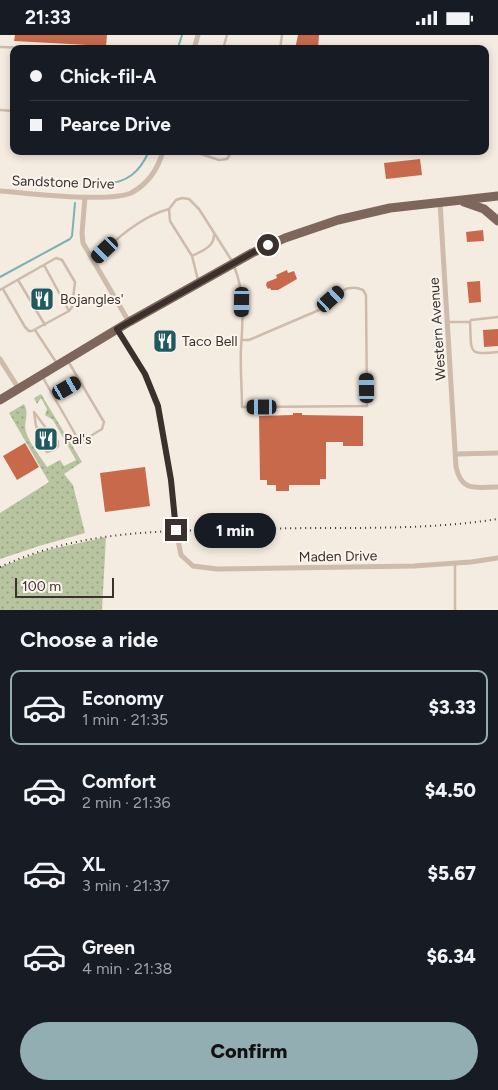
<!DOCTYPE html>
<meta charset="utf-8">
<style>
:root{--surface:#171b24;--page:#20242c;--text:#f1f3f6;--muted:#9ea1a6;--line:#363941;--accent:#92aeb2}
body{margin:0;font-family:Figtree,sans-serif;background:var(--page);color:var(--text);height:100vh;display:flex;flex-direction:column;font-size:19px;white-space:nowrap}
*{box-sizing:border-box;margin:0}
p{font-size:16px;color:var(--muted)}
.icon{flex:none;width:28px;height:28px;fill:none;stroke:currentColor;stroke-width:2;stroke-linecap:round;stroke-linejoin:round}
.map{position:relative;height:575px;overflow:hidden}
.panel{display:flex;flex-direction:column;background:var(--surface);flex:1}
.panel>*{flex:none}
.hud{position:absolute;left:10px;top:10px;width:479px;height:110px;border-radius:10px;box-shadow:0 2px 8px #0003;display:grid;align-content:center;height:110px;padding:0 20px;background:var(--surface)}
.scale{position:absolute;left:15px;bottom:12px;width:99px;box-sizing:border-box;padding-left:5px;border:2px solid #3b302b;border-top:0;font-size:14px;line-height:18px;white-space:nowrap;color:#3b302b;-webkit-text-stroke:4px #fbf5ee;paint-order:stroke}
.end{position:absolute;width:22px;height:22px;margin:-11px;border:6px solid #3b302b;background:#fff;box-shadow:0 0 0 2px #fff}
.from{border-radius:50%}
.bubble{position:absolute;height:35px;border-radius:18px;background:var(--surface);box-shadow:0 2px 8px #0003;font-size:16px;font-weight:800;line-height:35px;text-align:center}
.car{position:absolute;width:15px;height:30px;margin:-15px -8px;border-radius:6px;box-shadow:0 0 4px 1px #0007;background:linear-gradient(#222 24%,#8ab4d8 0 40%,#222 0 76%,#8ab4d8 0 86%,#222 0)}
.hud b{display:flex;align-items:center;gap:18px;height:48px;font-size:19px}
.hud b+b{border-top:1px solid var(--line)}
.hud i{width:12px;height:12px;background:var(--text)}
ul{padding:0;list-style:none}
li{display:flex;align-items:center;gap:15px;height:75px;margin:0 10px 8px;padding:0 10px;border:2px solid transparent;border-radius:10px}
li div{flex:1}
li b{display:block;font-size:19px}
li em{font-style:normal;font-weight:800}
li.on{border-color:var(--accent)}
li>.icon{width:45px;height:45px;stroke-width:1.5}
h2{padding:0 20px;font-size:22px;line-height:60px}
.primary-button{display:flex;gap:10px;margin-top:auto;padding:10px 20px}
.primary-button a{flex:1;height:58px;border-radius:30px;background:var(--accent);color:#111;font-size:20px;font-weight:800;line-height:58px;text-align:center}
.status{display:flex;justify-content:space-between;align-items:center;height:35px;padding:0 25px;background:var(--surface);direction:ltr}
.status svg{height:14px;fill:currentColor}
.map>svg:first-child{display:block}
</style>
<div class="status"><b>21:33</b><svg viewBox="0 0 49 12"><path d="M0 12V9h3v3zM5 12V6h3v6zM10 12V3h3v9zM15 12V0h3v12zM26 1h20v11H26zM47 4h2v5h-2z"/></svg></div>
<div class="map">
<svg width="498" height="575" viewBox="0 0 498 575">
<defs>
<pattern id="grass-dots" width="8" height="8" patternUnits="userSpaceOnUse" patternTransform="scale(1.25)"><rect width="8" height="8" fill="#b8c4a0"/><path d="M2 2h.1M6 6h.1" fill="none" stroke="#97a083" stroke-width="1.8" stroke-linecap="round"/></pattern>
</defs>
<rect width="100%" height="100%" fill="#f4ebe1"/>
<path fill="url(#grass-dots)" d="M41,359L82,427L64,439L73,450L85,498L39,511L0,524V478L49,447L9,378L24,369C30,379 23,387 26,397C30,409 40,421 47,432L60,425L64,431L76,425L53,385L45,380L47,374L41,363L37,369L34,363Z
M106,502L102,575H0V532L43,516Z"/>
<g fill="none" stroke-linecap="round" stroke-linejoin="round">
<path stroke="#7fb0b2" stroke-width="2" d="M178,13L182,0
M84,152C91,148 97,149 104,149C127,148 140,137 149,116
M0,242L70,204L72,201L75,168"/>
</g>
<path fill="#c8694b" d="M15,0H107L106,11L14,6Z
M298,0H319L318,14H295Z
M420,124L422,140L386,144L384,128Z
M483,195L484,206L467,207L466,197Z
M287,235L288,238L294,236L297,244L278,255H271L270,253L268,254L266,250L267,247L277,243L276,240Z
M480,246L481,267L469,268L467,247Z
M498,294V311L484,312L483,295Z
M293,378H302V380L363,381V411H343V407H326V444H320V450H289V456H276V450H267V445H260L259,381L293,380Z
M42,393L52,407L47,410L41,397L40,394Z
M25,408L39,432L17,445L3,421Z
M145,432L150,471L105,477L100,438Z"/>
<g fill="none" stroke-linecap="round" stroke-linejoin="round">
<path stroke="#cdbbac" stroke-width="2.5" d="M0,12L58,14
M223,14L227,0
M280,14L282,0
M0,75L14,76
M192,116L219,125L227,124L232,116
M192,221C202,216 214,212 214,200
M94,225C114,206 141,181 169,174
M44,230L69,276
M234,231C245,258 243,284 241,313C240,332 242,353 242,372L367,371L366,260L363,255C347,248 334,259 326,272L249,305H242
M18,245L45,290
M198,245L192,221L170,186L169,174L176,165L182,163L189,164L199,174L232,226
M0,255L56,223L62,225L75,247L72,272L69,276L32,296H29L25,292L3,254
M498,282L471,285L470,287C472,316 466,321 498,317
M448,287H470
M35,295L56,327
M42,341L78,404L84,405L102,394L104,387L68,326
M54,360L80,345
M34,377C42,387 48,398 58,406V411L55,414L47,417C39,410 35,387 34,377Z
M455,575V528"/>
<path stroke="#cdbbac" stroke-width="5" d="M194,14L198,0
M0,156C28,158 108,168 131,158C148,149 158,134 163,116
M85,162L82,198L83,208L129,287
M440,167L456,432C462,458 476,452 498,452
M117,294L145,339L157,371L171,445L175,490L181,520L193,531L217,534L414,531L471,527L498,523
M0,324L19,354
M456,419L498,418"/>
<path stroke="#7d675c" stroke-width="9" d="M464,167L484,174L498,186
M0,365L129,287L252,218L285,203L338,185L390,173L498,161"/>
<path stroke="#3b302b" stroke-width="2" stroke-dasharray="1 4" stroke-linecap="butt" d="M0,532C69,500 140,496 215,495C251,494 288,493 324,493C382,493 441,493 498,484"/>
</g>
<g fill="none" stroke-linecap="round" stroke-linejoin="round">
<path stroke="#3b302b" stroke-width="6" d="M176,495L171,445L158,371L145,339L117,294L252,218L268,210"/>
</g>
<defs>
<g id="restaurant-square" transform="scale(1.25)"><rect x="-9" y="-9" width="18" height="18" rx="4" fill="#1f5a5e" stroke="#fbf5ee"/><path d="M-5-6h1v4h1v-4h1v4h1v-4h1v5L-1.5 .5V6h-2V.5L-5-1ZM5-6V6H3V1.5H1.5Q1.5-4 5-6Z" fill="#fff"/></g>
</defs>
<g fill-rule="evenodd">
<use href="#restaurant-square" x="42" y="264"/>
<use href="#restaurant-square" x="165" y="306"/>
<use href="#restaurant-square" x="46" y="404"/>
</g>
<g text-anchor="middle" stroke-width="4" stroke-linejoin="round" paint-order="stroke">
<g font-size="14" fill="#3b302b" stroke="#fbf5ee">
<text transform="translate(63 147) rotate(2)" y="5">Sandstone Drive</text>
<text transform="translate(437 294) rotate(-94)" y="5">Western Avenue</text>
<text transform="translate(338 521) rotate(-1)" y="5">Maden Drive</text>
</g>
<g font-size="14" fill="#3b302b" stroke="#fbf5ee" text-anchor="start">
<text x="60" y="269">Bojangles'</text>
<text x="182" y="311">Taco Bell</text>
<text x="64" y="409">Pal's</text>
</g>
</g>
</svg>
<div class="scale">100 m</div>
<i class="end from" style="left:268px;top:210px"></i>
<i class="end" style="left:176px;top:495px"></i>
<div class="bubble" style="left:194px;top:478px;width:82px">1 min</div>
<i class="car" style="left:105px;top:215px;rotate:226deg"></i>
<i class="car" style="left:331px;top:264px;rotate:48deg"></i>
<i class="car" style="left:242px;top:267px;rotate:181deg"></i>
<i class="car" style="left:67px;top:353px;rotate:60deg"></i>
<i class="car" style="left:367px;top:353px;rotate:359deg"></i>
<i class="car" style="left:262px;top:372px;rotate:270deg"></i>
<div class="hud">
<b><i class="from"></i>Chick-fil-A</b>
<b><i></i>Pearce Drive</b>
</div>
</div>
<section class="panel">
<h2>Choose a ride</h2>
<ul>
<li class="on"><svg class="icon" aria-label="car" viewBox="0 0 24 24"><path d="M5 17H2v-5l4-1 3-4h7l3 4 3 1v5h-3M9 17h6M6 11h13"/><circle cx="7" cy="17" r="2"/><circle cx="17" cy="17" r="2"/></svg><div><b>Economy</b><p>1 min · 21:35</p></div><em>$3.33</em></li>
<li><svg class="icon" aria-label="car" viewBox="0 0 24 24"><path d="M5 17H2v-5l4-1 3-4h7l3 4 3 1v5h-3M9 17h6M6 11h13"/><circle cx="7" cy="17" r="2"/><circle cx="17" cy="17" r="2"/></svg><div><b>Comfort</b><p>2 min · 21:36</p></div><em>$4.50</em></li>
<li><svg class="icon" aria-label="car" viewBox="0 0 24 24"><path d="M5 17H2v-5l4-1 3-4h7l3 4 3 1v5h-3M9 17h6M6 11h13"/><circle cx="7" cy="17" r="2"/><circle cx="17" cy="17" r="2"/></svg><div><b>XL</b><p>3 min · 21:37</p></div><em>$5.67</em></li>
<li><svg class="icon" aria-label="car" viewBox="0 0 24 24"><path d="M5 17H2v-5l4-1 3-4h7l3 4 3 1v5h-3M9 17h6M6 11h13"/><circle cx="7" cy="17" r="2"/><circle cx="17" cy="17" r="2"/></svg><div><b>Green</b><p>4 min · 21:38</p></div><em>$6.34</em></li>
</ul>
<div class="primary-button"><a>Confirm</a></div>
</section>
